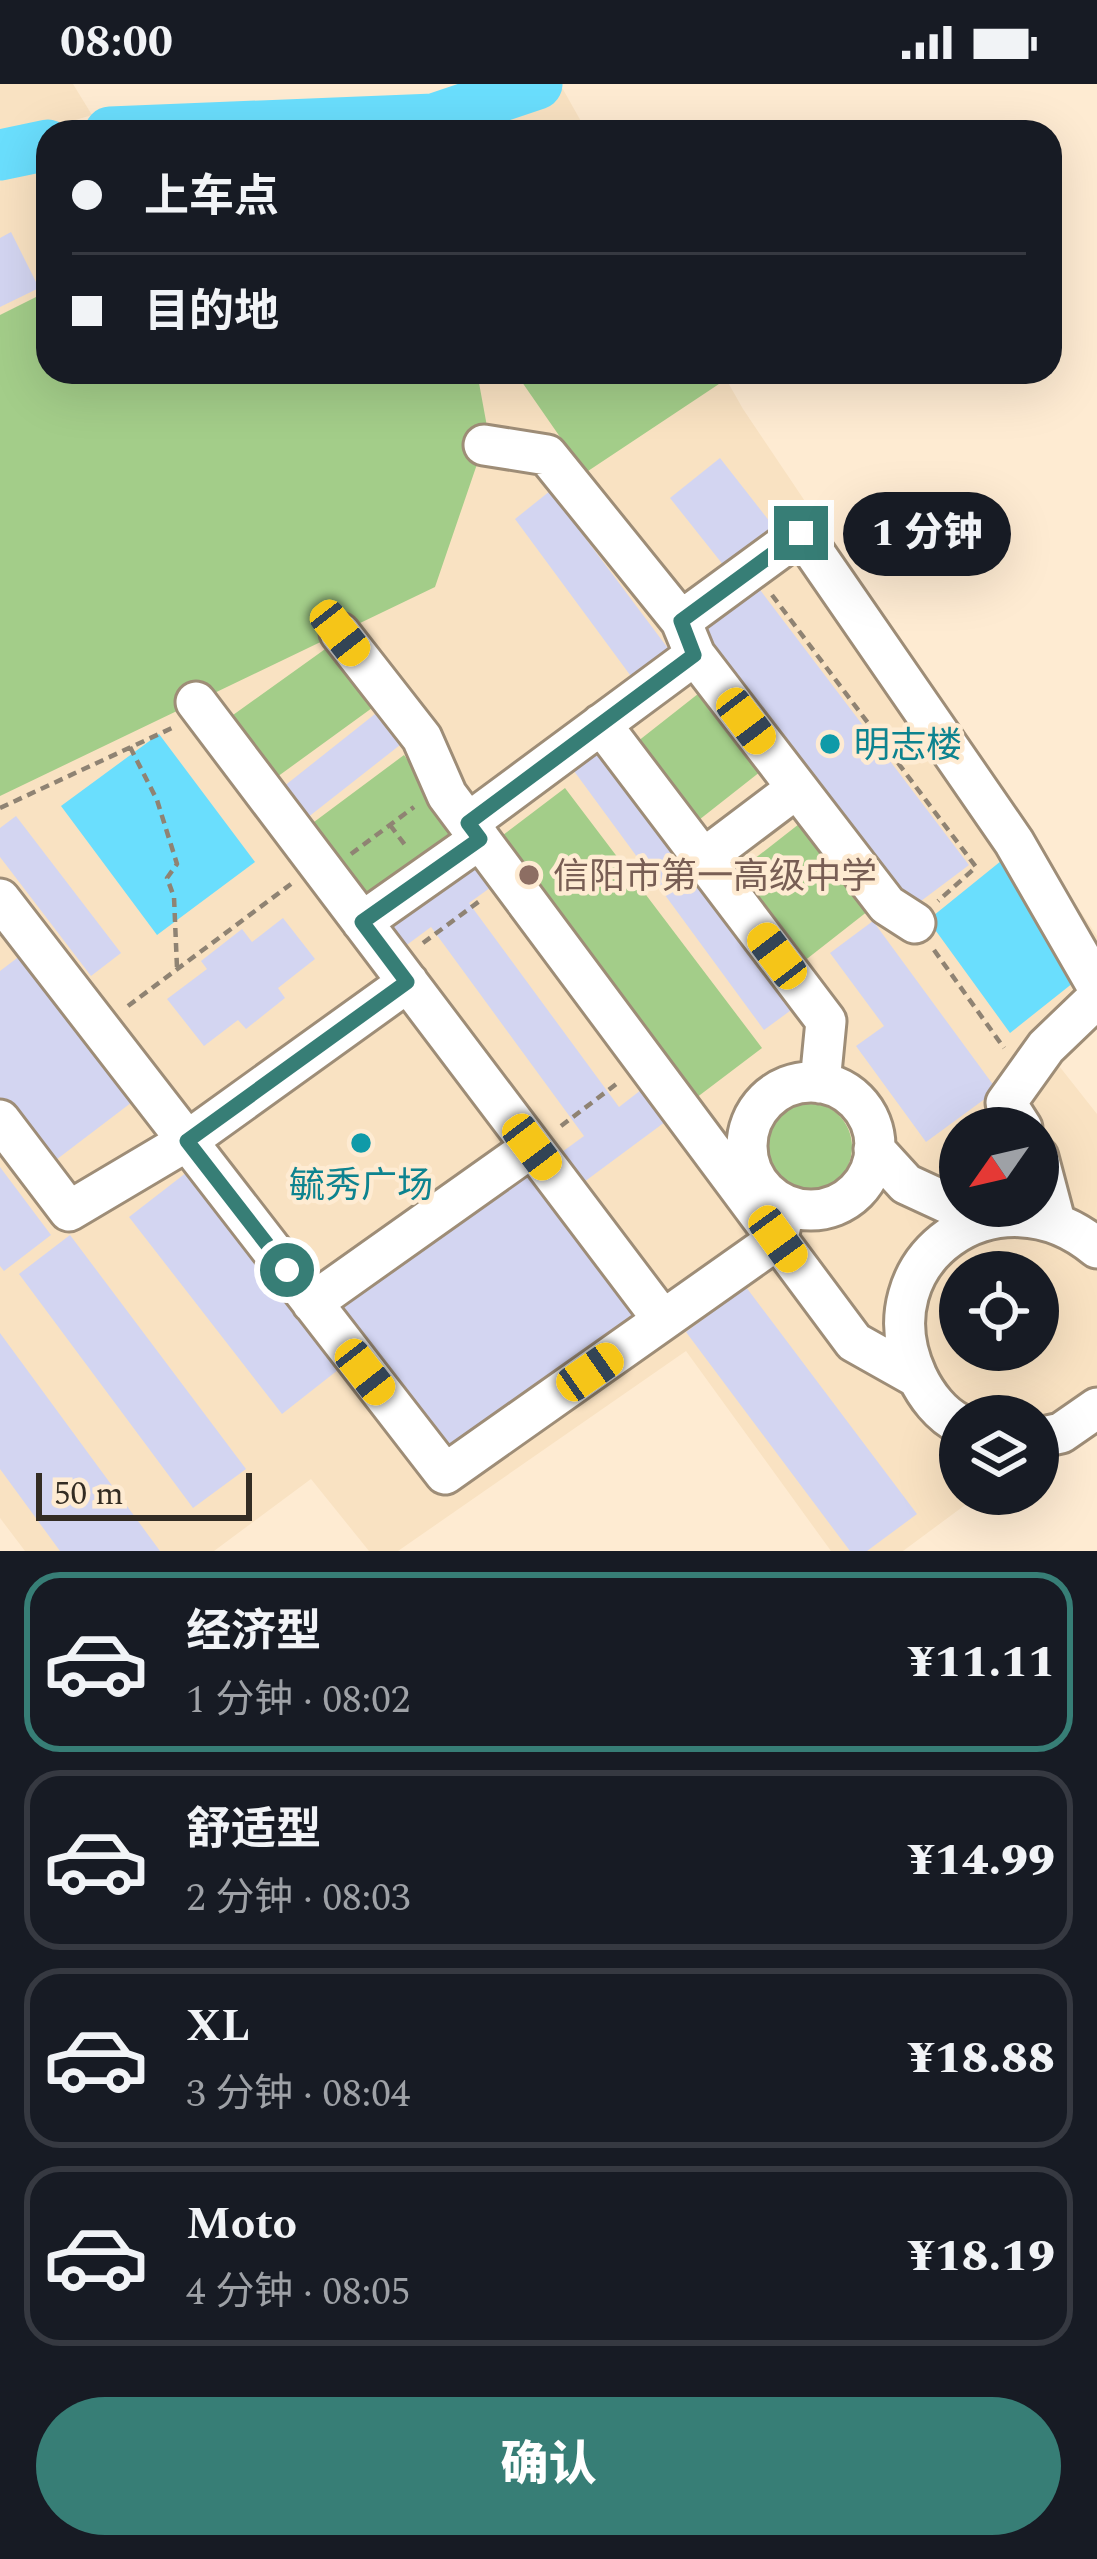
<!DOCTYPE html>
<html lang="zh">
<meta charset="utf-8">
<style>
:root{--surface:#171b24;--page:#242831;--text:#f1f3f6;--muted:#9ea1a6;--line:#363941;--accent:#377e76}
body{margin:0;font-family:Spectral,"Noto Sans SC",serif;background:var(--page);color:var(--text);height:100vh;display:flex;flex-direction:column;font-size:45px;white-space:nowrap}
*{box-sizing:border-box;margin:0}
p{font-size:39px;color:var(--muted)}
.icon{flex:none;width:66px;height:66px;fill:none;stroke:currentColor;stroke-width:2;stroke-linecap:round;stroke-linejoin:round}
.map{position:relative;height:1467px;overflow:hidden}
.drawer{display:flex;flex-direction:column;background:var(--surface);flex:1}
.drawer>*{flex:none}
.banner{position:absolute;left:36px;top:36px;width:1026px;height:264px;border-radius:36px;box-shadow:0 12px 48px #0002;display:grid;align-content:center;height:264px;padding:0 36px;background:var(--surface)}
.needle{width:78px;rotate:236deg}
.fabs{position:absolute;left:939px;top:1023px;display:grid;gap:24px}
.fabs a{display:grid;place-items:center;width:120px;height:120px;border-radius:50%;background:var(--surface);box-shadow:0 12px 48px #0002;font-size:60px}
.scale{position:absolute;left:36px;bottom:30px;width:216px;box-sizing:border-box;padding-left:12px;border:6px solid #332c23;border-top:0;font-size:33px;line-height:42px;white-space:nowrap;color:#332c23;-webkit-text-stroke:9px #feebd2;paint-order:stroke}
.end{position:absolute;width:54px;height:54px;margin:-27px;border:15px solid #377e76;background:#fff;box-shadow:0 0 0 6px #fff}
.from{border-radius:50%}
.bubble{position:absolute;height:84px;border-radius:42px;background:var(--surface);box-shadow:0 12px 48px #0002;font-size:39px;font-weight:800;line-height:84px;text-align:center}
.car{position:absolute;width:36px;height:72px;margin:-36px -18px;border-radius:15px;box-shadow:0 0 9px 3px #0007;background:linear-gradient(#f5c518 24%,#345 0 40%,#f5c518 0 76%,#345 0 86%,#f5c518 0)}
.banner b{display:flex;align-items:center;gap:42px;height:114px;font-size:45px}
.banner b+b{border-top:3px solid var(--line)}
.banner i{width:30px;height:30px;background:var(--text)}
ul{padding:21px 0 0;list-style:none}
li{display:flex;align-items:center;gap:36px;height:180px;margin:0 24px 18px;padding:0 12px;border:6px solid var(--line);border-radius:36px}
li div{flex:1}
li b{display:block;font-size:45px}
li em{font-style:normal;font-weight:800}
li.current{border-color:var(--accent)}
li>.icon{width:108px;height:108px;stroke-width:1.5}
.cta{display:flex;gap:24px;margin-top:auto;padding:24px 36px}
.cta a{flex:1;height:138px;border-radius:72px;background:var(--accent);color:#fff;font-size:48px;font-weight:800;line-height:138px;text-align:center}
.status{display:flex;justify-content:space-between;align-items:center;height:84px;padding:0 60px;background:var(--surface);direction:ltr}
.status svg{height:33px;fill:currentColor}
.map>svg:first-child{display:block}
</style>
<div class="status"><b>08:00</b><svg viewBox="0 0 49 12"><path d="M0 12V9h3v3zM5 12V6h3v6zM10 12V3h3v9zM15 12V0h3v12zM26 1h20v11H26zM47 4h2v5h-2z"/></svg></div>
<div class="map">
<svg width="1097" height="1467" viewBox="0 0 1097 1467">
<rect width="100%" height="100%" fill="#feebd2"/>
<path fill="#f9e2c2" fill-rule="evenodd" d="M0,0H73L92,31L0,59Z
M537,0H560L587,48H110L434,35Z
M48,61V288H722L743,325L1097,852V937L1052,973L1097,1030V1326L1038,1369V1332H960V1410H980L903,1467H831L686,1267L398,1467H369L311,1395L214,1467H25L0,1434V71ZM960,1044H1038V1122H960ZM960,1188H1038V1266H960Z"/>
<path fill="#a3cd89" d="M48,207V288H477L488,348L435,503L0,712V231Z
M515,288H715L722,298L585,389Z
M328,563L372,624L277,693L233,631Z
M703,606L765,684L690,743L628,665Z
M404,671L466,755L373,825L310,741Z
M565,704L762,964L696,1014L499,754Z
M799,740L868,827L794,885L726,797Z
M762 1063a45 45 0 1 1 90 0a45 45 0 1 1-90 0Z"/>
<path fill="#6adefd" d="M159,650L255,778L157,851L61,722Z
M1001,777L1078,895L1010,949L928,836Z"/>
<g fill="none" stroke-linecap="round" stroke-linejoin="round">
<path stroke="#6adefd" stroke-width="51" d="M110,48L434,35L537,0
M0,71L48,61"/>
</g>
<path fill="#d3d5f1" d="M11,148L39,204L0,223V154Z
M720,374L774,443L724,482L670,414Z
M550,407L670,567L633,595L515,435Z
M751,494L969,781L909,826L692,539Z
M375,630L400,661L307,734L283,703Z
M608,662L798,921L764,946L574,687Z
M16,732L121,869L91,892L0,773V744Z
M470,769L494,801L469,819L619,1023L641,1006L665,1038L584,1098L562,1068L584,1052L431,843L404,863L382,833Z
M283,834L315,875L278,904L285,914L246,945L238,936L204,962L167,915L207,885L201,877L242,845L252,858Z
M873,837L997,1006L926,1058L856,962L884,942L830,869Z
M29,865L140,1012L48,1082L0,1018V887Z
M530,1080L642,1232L448,1375L337,1223Z
M0,1083L51,1151L4,1187L0,1182Z
M191,1085L343,1282L282,1330L129,1133Z
M70,1151L246,1385L193,1424L19,1190Z
M746,1203L917,1430L867,1467H850L686,1248Z
M0,1249L160,1467H60L0,1385Z"/>
<g fill="none" stroke-linecap="round" stroke-linejoin="round">
<g stroke="#9e8d77" stroke-width="45">
<path id="minor" d="M484,361L547,371L681,537
M340,549L422,654L447,711L854,1258L918,1294
M196,618L663,1236
M601,640L826,937L820,999
M468,739L695,571
M703,775L797,704
M0,815L445,1390L778,1155L785,1121
M362,838L480,755
M915,839L887,821L695,571L681,537L801,449L1014,758L1097,902
M747 1062a64 64 0 1 1 128 0a64 64 0 1 1-128 0Z
M0,1036L69,1127L187,1057L408,898
M1022,1044L1006,1019L1046,963L1097,914
M874,1065L906,1100L984,1136
M1038,1073L1055,1137
M312,1219L532,1063
M960,1340C941,1331 926,1311 917,1292C863,1176 998,1081 1097,1164
M1038,1354L1061,1349L1097,1324"/>
</g>
<path stroke="#8f8373" stroke-width="4.5" stroke-dasharray="9 6" stroke-linecap="butt" d="M772,511L976,783L938,817
M130,663L157,716L177,780L167,794L174,813L177,884
M0,724L172,644
M390,741L408,765
M351,770L414,723
M423,859L481,816
M934,866L1004,964
M128,922L291,800
M561,1042L619,998"/>
<use href="#minor" stroke="#fff" stroke-width="39"/>
</g>
<g fill="none" stroke-linecap="round" stroke-linejoin="round">
<path stroke="#377e76" stroke-width="15" d="M287,1186L187,1057L407,898L362,838L480,755L468,739L694,571L681,537L801,449"/>
</g>
<g fill="#0f9aa8" stroke="#feebd2" stroke-width="4.5">
<circle cx="830" cy="660" r="12"/>
<circle cx="361" cy="1059" r="12"/>
</g>
<circle fill="#8d6e63" stroke="#feebd2" stroke-width="4.5" cx="529" cy="791" r="12"/>
<g text-anchor="middle" stroke-width="9" stroke-linejoin="round" paint-order="stroke">
<g font-size="36" fill="#0d838f" stroke="#feebd2" text-anchor="start">
<text x="854" y="673">明志楼</text>
<text x="361" y="1113" text-anchor="middle">毓秀广场</text>
</g>
<g font-size="36" fill="#785e54" stroke="#feebd2" text-anchor="start">
<text x="553" y="804">信阳市第一高级中学</text>
</g>
</g>
</svg>
<div class="fabs">
<a><svg class="needle" viewBox="-14 -14 28 28"><path d="M0-13l5 13h-10z" fill="#e53935"/><path d="M0 13l5-13h-10z" fill="#9ea1a6"/></svg></a>
<a><svg class="icon" aria-label="locate" viewBox="0 0 24 24"><circle cx="12" cy="12" r="6"/><path d="M12 2v4M12 18v4M2 12h4M18 12h4"/></svg></a>
<a><svg class="icon" aria-label="layers" viewBox="0 0 24 24"><path d="M12 4l9 5-9 5-9-5zM3 14l9 5 9-5"/></svg></a>
</div>
<div class="scale">50 m</div>
<i class="end from" style="left:287px;top:1186px"></i>
<i class="end" style="left:801px;top:449px"></i>
<div class="bubble" style="left:843px;top:408px;width:168px">1 分钟</div>
<i class="car" style="left:340px;top:549px;rotate:142deg"></i>
<i class="car" style="left:746px;top:637px;rotate:143deg"></i>
<i class="car" style="left:777px;top:872px;rotate:323deg"></i>
<i class="car" style="left:532px;top:1063px;rotate:143deg"></i>
<i class="car" style="left:778px;top:1155px;rotate:144deg"></i>
<i class="car" style="left:365px;top:1288px;rotate:142deg"></i>
<i class="car" style="left:590px;top:1288px;rotate:55deg"></i>
<div class="banner">
<b><i class="from"></i>上车点</b>
<b><i></i>目的地</b>
</div>
</div>
<section class="drawer">
<ul>
<li class="current"><svg class="icon" aria-label="car" viewBox="0 0 24 24"><path d="M5 17H2v-5l4-1 3-4h7l3 4 3 1v5h-3M9 17h6M6 11h13"/><circle cx="7" cy="17" r="2"/><circle cx="17" cy="17" r="2"/></svg><div><b>经济型</b><p>1 分钟 · 08:02</p></div><em>¥11.11</em></li>
<li><svg class="icon" aria-label="car" viewBox="0 0 24 24"><path d="M5 17H2v-5l4-1 3-4h7l3 4 3 1v5h-3M9 17h6M6 11h13"/><circle cx="7" cy="17" r="2"/><circle cx="17" cy="17" r="2"/></svg><div><b>舒适型</b><p>2 分钟 · 08:03</p></div><em>¥14.99</em></li>
<li><svg class="icon" aria-label="car" viewBox="0 0 24 24"><path d="M5 17H2v-5l4-1 3-4h7l3 4 3 1v5h-3M9 17h6M6 11h13"/><circle cx="7" cy="17" r="2"/><circle cx="17" cy="17" r="2"/></svg><div><b>XL</b><p>3 分钟 · 08:04</p></div><em>¥18.88</em></li>
<li><svg class="icon" aria-label="car" viewBox="0 0 24 24"><path d="M5 17H2v-5l4-1 3-4h7l3 4 3 1v5h-3M9 17h6M6 11h13"/><circle cx="7" cy="17" r="2"/><circle cx="17" cy="17" r="2"/></svg><div><b>Moto</b><p>4 分钟 · 08:05</p></div><em>¥18.19</em></li>
</ul>
<div class="cta"><a>确认</a></div>
</section>
